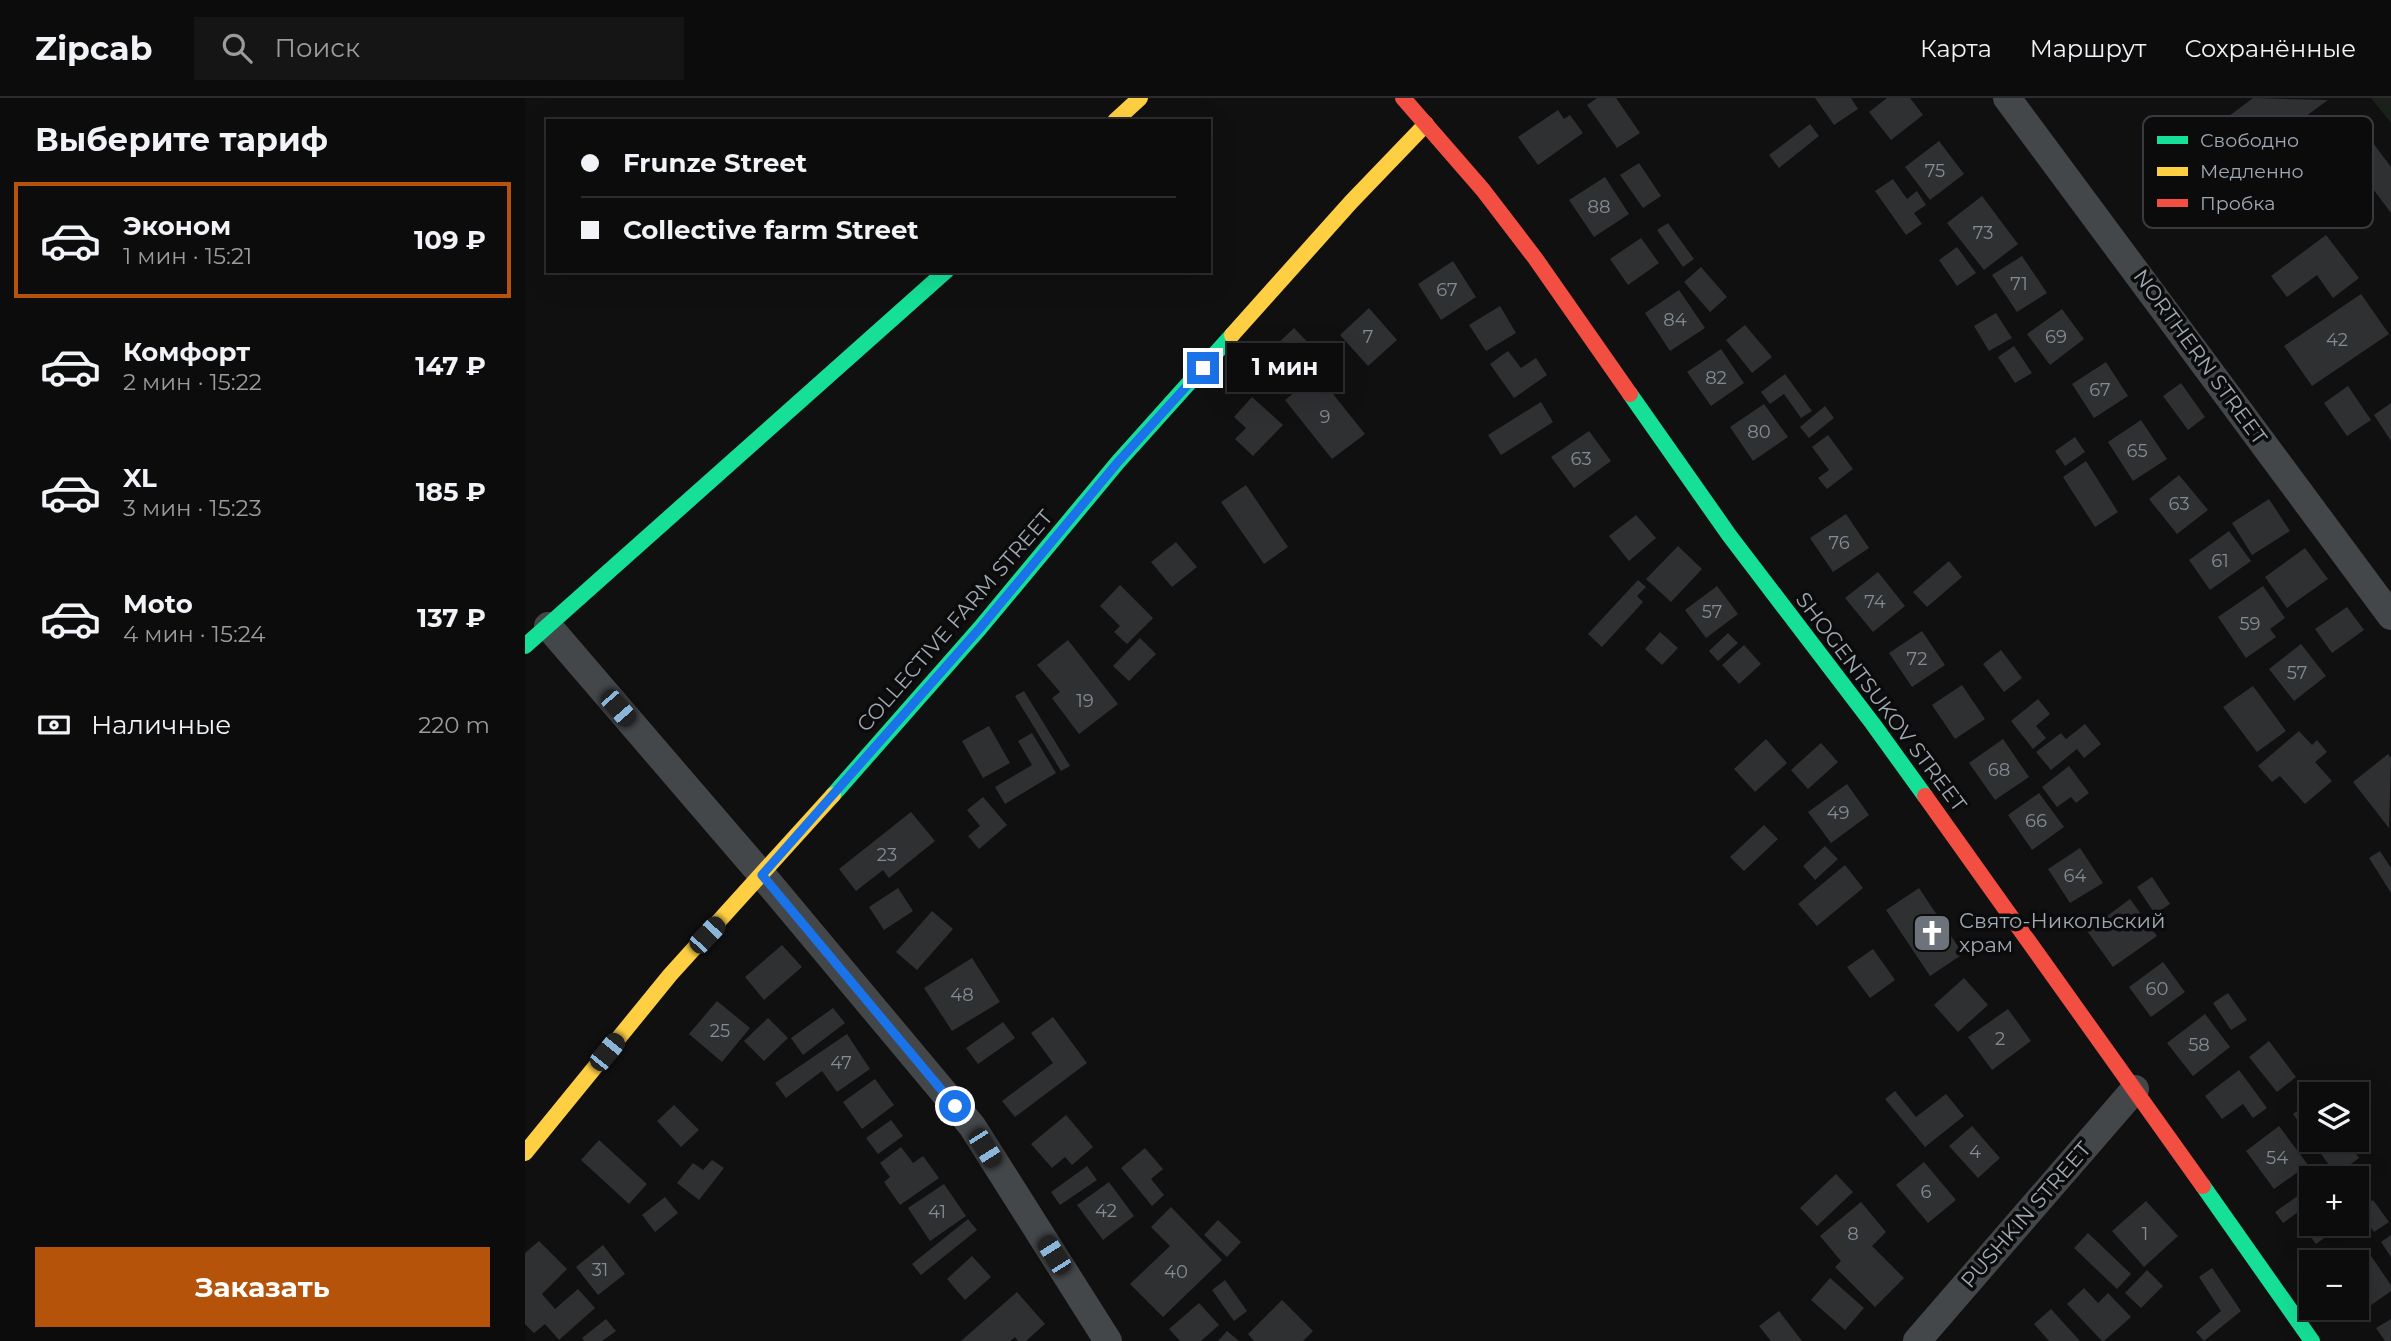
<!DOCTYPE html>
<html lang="ru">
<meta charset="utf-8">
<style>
:root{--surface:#0c0c0d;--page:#151516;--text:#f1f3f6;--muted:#9a9b9d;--line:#2c2c2e;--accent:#b45309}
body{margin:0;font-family:Montserrat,sans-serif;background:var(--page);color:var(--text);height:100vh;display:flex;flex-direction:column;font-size:26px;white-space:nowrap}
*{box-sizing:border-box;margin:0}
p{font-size:23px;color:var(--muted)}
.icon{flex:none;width:38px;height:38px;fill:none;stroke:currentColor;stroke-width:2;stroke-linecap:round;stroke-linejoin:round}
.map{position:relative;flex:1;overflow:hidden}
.details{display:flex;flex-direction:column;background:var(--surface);width:525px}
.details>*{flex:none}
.top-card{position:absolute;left:21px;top:21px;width:665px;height:154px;border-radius:0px;box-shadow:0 7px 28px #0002,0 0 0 2px var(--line);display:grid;align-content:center;height:154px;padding:0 35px;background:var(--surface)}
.controls{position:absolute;left:1774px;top:984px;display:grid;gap:14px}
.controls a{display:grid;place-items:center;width:70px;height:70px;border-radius:0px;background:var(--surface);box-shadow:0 7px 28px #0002,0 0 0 2px var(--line);font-size:35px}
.end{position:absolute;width:32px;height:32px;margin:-16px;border:9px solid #1a73e8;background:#fff;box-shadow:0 0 0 4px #fff}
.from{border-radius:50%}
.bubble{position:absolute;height:49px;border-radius:0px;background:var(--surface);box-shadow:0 7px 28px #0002,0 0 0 2px var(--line);font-size:23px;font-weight:700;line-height:49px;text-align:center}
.car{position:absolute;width:21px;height:42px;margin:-21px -10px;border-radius:9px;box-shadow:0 0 5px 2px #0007;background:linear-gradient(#222 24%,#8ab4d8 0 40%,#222 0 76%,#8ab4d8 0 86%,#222 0)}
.top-card b{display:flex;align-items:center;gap:24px;height:66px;font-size:26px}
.top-card b+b{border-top:2px solid var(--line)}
.top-card i{width:18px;height:18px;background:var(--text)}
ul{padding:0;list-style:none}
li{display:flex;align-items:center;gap:21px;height:116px;margin:0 14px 10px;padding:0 21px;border:4px solid transparent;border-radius:0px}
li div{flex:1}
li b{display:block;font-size:26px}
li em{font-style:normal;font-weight:700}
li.selected{border-color:var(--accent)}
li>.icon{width:63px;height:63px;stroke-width:1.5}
h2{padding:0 35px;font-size:32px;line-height:84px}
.pay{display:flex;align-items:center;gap:18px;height:77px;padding:0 35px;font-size:26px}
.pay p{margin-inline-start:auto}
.button{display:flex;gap:14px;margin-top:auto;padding:14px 35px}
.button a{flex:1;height:80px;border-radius:0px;background:var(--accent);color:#fff;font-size:28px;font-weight:700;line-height:80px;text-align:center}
header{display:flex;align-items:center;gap:42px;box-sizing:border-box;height:98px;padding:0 35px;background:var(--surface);border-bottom:2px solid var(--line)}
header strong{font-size:33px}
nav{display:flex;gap:38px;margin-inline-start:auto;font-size:24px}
.search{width:490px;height:63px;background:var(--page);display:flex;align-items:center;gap:18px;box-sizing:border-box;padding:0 24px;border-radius:0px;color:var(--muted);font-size:26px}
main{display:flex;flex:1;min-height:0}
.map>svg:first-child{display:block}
</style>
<header>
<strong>Zipcab</strong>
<div class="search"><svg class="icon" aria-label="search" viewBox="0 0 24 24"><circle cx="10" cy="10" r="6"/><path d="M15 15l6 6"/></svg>Поиск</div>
<nav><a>Карта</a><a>Маршрут</a><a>Сохранённые</a></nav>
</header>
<main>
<section class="details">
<h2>Выберите тариф</h2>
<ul>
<li class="selected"><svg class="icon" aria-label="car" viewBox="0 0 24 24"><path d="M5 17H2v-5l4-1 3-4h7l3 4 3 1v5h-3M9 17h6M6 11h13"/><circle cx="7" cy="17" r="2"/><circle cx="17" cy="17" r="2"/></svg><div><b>Эконом</b><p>1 мин · 15:21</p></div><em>109 ₽</em></li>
<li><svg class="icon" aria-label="car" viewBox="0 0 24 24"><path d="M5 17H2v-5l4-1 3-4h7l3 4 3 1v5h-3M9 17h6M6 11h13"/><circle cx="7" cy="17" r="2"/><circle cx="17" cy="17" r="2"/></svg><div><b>Комфорт</b><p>2 мин · 15:22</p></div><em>147 ₽</em></li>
<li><svg class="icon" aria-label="car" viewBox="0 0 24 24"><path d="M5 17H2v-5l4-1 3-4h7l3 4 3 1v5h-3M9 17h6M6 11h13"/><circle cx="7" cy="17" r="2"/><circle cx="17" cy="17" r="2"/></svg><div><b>XL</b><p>3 мин · 15:23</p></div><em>185 ₽</em></li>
<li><svg class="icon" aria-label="car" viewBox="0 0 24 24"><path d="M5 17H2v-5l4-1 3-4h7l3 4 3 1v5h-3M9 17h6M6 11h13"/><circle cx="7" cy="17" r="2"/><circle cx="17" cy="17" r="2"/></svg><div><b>Moto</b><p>4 мин · 15:24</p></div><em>137 ₽</em></li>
</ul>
<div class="pay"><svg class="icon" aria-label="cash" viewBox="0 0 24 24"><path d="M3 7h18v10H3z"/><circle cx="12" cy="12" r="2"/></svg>Наличные<p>220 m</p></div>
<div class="button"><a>Заказать</a></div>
</section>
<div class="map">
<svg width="1866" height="1243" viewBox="0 0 1866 1243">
<rect width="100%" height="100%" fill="#101011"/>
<path fill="#1a211b" d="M1846,0H1866V25Z"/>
<path fill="#2f3032" d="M1072,0H1091L1115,35L1092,50L1062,7Z
M1290,0H1326L1333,11L1309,27Z
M1362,0H1385L1398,17L1366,42L1344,14Z
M1728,0L1803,2L1683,90L1656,54Z
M1033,12L1039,21L1045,17L1058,35L1013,67L993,39Z
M1285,26L1294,38L1254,70L1244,57Z
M1414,43L1439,76L1405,102L1380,69Z
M1848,45L1866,69V115L1825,60Z
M1114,65L1136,98L1118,110L1095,77Z
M1080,79L1104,116L1069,139L1044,102Z
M1368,81L1382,101L1392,93L1401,107L1389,115L1397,126L1381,137L1350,93Z
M1457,98L1493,146L1459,172L1422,125Z
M1143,125L1169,161L1158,169L1132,132Z
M1801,137L1834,180L1808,200L1792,177L1762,199L1746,178Z
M1116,140L1134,165L1103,187L1085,161Z
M1432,149L1451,175L1432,188L1414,162Z
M1497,158L1522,195L1492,214L1467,177Z
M928,163L951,199L916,222L893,186Z
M1176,169L1202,199L1185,214L1159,184Z
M1154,192L1180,230L1145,253L1120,215Z
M1836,196L1864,236L1787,288L1759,248Z
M975,208L991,235L961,253L944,227Z
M844,210L872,242L843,268L815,237Z
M1537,211L1559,241L1525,267L1502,236Z
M1471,215L1487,240L1464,253L1449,228Z
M1220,227L1247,259L1227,275L1201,242Z
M769,230L796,258L773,279L747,251Z
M1489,248L1507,275L1490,285L1473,259Z
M1196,251L1219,285L1186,308L1162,274Z
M983,253L996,270L1011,260L1022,277L989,300L965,266Z
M1581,264L1603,298L1569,320L1547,286Z
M792,276L840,336L807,361L760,302Z
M1260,276L1287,313L1276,320L1259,296L1245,306L1236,294Z
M1656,285L1680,319L1663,332L1638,298Z
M1823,288L1846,322L1822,338L1799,305Z
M727,299L758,327L728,358L710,341L721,330L709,319Z
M1016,304L1028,324L976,357L963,337Z
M1866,305V343L1849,317Z
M1239,306L1263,339L1228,363L1205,329Z
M1300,308L1309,320L1284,340L1275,329Z
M1616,322L1642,361L1608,383L1583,344Z
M1064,333L1086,363L1049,390L1026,359Z
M1303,337L1328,371L1302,391L1293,380L1304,372L1287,349Z
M1550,339L1560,354L1540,368L1530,353Z
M1561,363L1593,414L1570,429L1538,379Z
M1654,377L1683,412L1652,436L1624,401Z
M721,387L763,449L739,466L696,404Z
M1744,401L1765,433L1727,457L1707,425Z
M1321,416L1344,450L1308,474L1285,440Z
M1111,417L1131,440L1104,463L1084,438Z
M1704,433L1726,463L1685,492L1664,462Z
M651,444L672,469L647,489L626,464Z
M1153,448L1177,471L1146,504L1121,481Z
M1780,450L1803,481L1762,510L1740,479Z
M1424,463L1437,479L1402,509L1388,494Z
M1353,474L1380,508L1348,534L1320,500Z
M1113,482L1121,489L1112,498L1118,504L1077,549L1063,536Z
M595,487L628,520L602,546L589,534L595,528L575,508Z
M1192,488L1213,516L1181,540L1160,512Z
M1738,488L1760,520L1745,531L1751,539L1721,560L1693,519Z
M1822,509L1839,532L1807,555L1790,531Z
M1397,533L1420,567L1387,589L1364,555Z
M1135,534L1153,550L1137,567L1120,551Z
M1203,535L1213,545L1193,563L1184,553Z
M615,540L631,556L604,583L588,568Z
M543,542L593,606L554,636L527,600L535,594L512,567Z
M1776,546L1801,578L1769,603L1744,571Z
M1219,547L1236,566L1214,586L1197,567Z
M1476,552L1497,580L1479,594L1458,566Z
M1437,587L1460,621L1430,641L1407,607Z
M1728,588L1761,633L1732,654L1698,609Z
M499,593L545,668L536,673L490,598Z
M1513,601L1525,616L1511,628L1521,640L1508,651L1486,623Z
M1560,626L1576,646L1559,660L1552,651L1526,672L1511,654L1536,635L1541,641Z
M464,628L485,665L458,680L437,643Z
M1774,633L1787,647L1792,642L1802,654L1790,664L1807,683L1780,706L1755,678L1747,684L1733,668Z
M507,635L531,675L480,706L470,689L507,667L493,643Z
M1241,641L1262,665L1230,694L1209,671Z
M1478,641L1504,679L1470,702L1444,665Z
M1296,645L1313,664L1283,691L1266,672Z
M1863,656L1866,660L1864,730L1828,684Z
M1544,668L1564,695L1551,705L1546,699L1532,709L1517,689Z
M1322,686L1344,717L1306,745L1283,714Z
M1514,695L1539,729L1507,752L1483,717Z
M458,699L482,727L454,751L443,738L455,728L442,712Z
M386,714L410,743L364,780L358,772L331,793L314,771Z
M1239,727L1253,741L1219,773L1205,759Z
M1300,748L1313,761L1290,782L1278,768Z
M1555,750L1578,785L1545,805L1523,771Z
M1855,753L1866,770V795L1844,760Z
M1320,767L1338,790L1292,828L1273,806Z
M1627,779L1645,806L1630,816L1612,789Z
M373,790L388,813L359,832L344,809Z
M1394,790L1438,856L1405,878L1361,812Z
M1605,801L1632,838L1588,869L1562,833Z
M407,813L428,831L392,872L371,854Z
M257,847L277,869L239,902L220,879Z
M1348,851L1370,882L1345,900L1322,869Z
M447,860L475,904L427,933L399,890Z
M1638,864L1660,894L1626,919L1604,889Z
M1439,880L1463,907L1433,934L1409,907Z
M1703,895L1722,922L1706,932L1688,905Z
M192,903L225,930L197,964L164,936Z
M308,910L320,925L278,957L266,940Z
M1483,911L1506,943L1467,972L1443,939Z
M1680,916L1705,949L1668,978L1642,945Z
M528,919L562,965L490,1019L477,1003L528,965L506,935Z
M243,920L263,940L239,963L219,943Z
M478,924L490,940L453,966L441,950Z
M322,936L345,971L312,994L297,973L261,1000L250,985Z
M1744,943L1771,979L1752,994L1724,959Z
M1714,972L1742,1010L1728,1020L1718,1006L1697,1021L1680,998Z
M350,981L369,1007L337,1031L318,1004Z
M1370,993L1391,1019L1421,996L1439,1018L1400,1049L1360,1001Z
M1787,1003V1041H1820L1834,1060L1811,1077L1768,1016Z
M149,1007L174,1032L156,1049L132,1023Z
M541,1017L568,1049L547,1067L540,1059L527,1070L506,1046Z
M366,1022L378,1038L353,1056L341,1040Z
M1447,1028L1475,1060L1453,1080L1424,1048Z
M1754,1028L1783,1067L1749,1091L1721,1053Z
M74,1042L122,1086L104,1106L56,1062Z
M376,1049L388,1065L398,1058L414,1080L375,1107L359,1084L365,1079L355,1065Z
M620,1050L638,1071L626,1081L639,1097L627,1108L596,1070Z
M187,1062L199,1070L174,1102L152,1085L168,1065L178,1072Z
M1399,1064L1431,1102L1403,1125L1371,1087Z
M562,1068L572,1082L535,1107L526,1094Z
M1311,1076L1328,1094L1292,1128L1275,1110Z
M584,1084L609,1118L578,1142L552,1107Z
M419,1086L441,1118L405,1143L383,1110Z
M1787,1088V1104L1758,1125L1750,1114Z
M140,1099L153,1115L130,1134L117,1117Z
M1848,1102L1864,1124L1849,1134L1834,1112Z
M1621,1103L1653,1138L1619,1169L1587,1133Z
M1336,1104L1361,1134L1347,1148L1379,1180L1350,1209L1310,1169L1316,1163L1295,1138Z
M646,1109L697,1162L638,1219L605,1186L645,1148L626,1129Z
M1787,1109V1125H1820L1791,1146L1772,1120Z
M443,1121L452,1132L396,1177L387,1166Z
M693,1122L716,1144L702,1159L679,1137Z
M1563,1135L1606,1176L1592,1191L1549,1150Z
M1866,1137V1159L1856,1144Z
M14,1143L42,1171L17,1196L30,1211L53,1191L70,1210L34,1242L20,1226L9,1235L0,1226V1155Z
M78,1147L100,1176L73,1197L51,1169Z
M1844,1155L1866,1187V1193L1835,1215L1831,1209L1832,1164Z
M447,1158L466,1179L440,1202L422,1181Z
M1687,1170L1716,1213L1679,1243L1671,1234L1696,1213L1674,1179Z
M1622,1172L1638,1188L1616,1210L1600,1195Z
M1305,1180L1339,1210L1320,1232L1286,1202Z
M700,1182L722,1213L709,1223L687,1192Z
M1559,1190L1573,1205L1583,1195L1606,1219L1579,1243H1577L1542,1206Z
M492,1194L520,1226L501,1243H493L490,1239L485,1243H436Z
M757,1202L788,1233L778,1243H729L723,1236Z
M674,1205L694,1227L676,1243H655L644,1231Z
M1526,1211L1555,1243H1524L1509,1226Z
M1254,1213L1277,1243H1246L1234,1228Z
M81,1221L91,1233L77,1243H59L57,1240Z
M1866,1221V1243H1860L1851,1230Z
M702,1233L714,1243H693Z"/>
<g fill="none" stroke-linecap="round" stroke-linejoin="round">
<path stroke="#44474a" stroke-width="28" d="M1482,0L1866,518
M23,528L237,777L447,1028L583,1243
M1392,1243L1610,991"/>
<path stroke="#16e098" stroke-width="16" d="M1105,296L1204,437L1348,626L1400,698
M0,548L421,173
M308,697L455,530L593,364L707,237
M1678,1088L1787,1243"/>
<path stroke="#ffcf43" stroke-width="16" d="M590,23L615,0
M707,237L826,104L901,26
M0,1055L145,877L308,697"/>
<path stroke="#f24e42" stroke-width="16" d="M878,0L958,92L1010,160L1105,296
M1400,698L1678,1088"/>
</g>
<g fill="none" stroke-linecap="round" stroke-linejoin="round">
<path stroke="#1a73e8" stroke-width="9" d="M430,1008L237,777L455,530L593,364L678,270"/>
</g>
<defs>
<g id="church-square" transform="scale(2.0125)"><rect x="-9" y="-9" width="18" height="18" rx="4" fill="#6d737b" stroke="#0b0b0c"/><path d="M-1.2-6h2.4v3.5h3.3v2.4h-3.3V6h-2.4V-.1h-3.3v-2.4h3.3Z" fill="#fff"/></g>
</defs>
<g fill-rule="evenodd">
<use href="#church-square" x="1407" y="835"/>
</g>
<g text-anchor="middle" stroke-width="7" stroke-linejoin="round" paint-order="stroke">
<g font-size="18" fill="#838b94">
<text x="1410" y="79">75</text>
<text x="1074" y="115">88</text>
<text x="1458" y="141">73</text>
<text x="1494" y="192">71</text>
<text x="922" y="198">67</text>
<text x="1150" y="228">84</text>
<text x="843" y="245">7</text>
<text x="1531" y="245">69</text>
<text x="1812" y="248">42</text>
<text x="1191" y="286">82</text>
<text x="1575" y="298">67</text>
<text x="800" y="325">9</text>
<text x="1234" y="340">80</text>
<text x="1612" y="359">65</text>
<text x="1056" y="367">63</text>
<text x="1654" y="412">63</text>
<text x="1314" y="451">76</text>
<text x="1695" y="469">61</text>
<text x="1350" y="510">74</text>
<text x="1187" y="520">57</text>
<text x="1725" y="532">59</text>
<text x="1392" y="567">72</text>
<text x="1772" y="581">57</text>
<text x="560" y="609">19</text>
<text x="1474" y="678">68</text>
<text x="1313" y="721">49</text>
<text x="1511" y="729">66</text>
<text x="362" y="763">23</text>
<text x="1550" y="784">64</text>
<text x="1632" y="897">60</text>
<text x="437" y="903">48</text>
<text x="195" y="939">25</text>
<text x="1475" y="947">2</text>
<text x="1674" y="953">58</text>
<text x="316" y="971">47</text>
<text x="1450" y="1060">4</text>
<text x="1752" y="1066">54</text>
<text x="1401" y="1100">6</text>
<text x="581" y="1119">42</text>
<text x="412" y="1120">41</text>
<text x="1328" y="1142">8</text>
<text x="1620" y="1142">1</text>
<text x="75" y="1178">31</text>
<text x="651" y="1180">40</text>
</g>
<g font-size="21" fill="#9fa9b4" stroke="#0b0b0c">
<text transform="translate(1675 259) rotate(54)" y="7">NORTHERN STREET</text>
<text transform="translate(430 523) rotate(-49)" y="7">COLLECTIVE FARM STREET</text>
<text transform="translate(1356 604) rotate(53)" y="7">SHOGENTSUKOV STREET</text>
<text transform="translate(1501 1117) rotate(-49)" y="7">PUSHKIN STREET</text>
</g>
<g font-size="21" fill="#9fa9b4" stroke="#0b0b0c" text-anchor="start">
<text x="1434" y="830">Свято-Никольский<tspan x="1434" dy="24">храм</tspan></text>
</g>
</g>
<rect x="1618" y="18" width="230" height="112" rx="10" fill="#0b0b0c" stroke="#373a3e" stroke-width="2"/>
<rect x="1632" y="38" width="31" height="8" fill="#16e098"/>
<rect x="1632" y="69" width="31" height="9" fill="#ffcf43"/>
<rect x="1632" y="101" width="31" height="8" fill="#f24e42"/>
<g font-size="19" fill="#9fa9b4">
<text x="1675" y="49">Свободно</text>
<text x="1675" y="80">Медленно</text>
<text x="1675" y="112">Пробка</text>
</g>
</svg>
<div class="controls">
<a><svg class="icon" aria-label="layers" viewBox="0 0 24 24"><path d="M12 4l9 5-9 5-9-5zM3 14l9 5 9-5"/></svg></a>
<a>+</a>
<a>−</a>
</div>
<i class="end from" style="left:430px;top:1008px"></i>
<i class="end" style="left:678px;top:270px"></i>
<div class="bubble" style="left:702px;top:245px;width:116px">1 мин</div>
<i class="car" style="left:93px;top:610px;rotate:139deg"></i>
<i class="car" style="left:182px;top:837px;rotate:43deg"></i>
<i class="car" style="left:82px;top:954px;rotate:39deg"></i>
<i class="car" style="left:460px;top:1050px;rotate:148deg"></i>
<i class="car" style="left:529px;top:1157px;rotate:328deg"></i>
<div class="top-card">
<b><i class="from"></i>Frunze Street</b>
<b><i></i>Collective farm Street</b>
</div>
</div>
</main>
